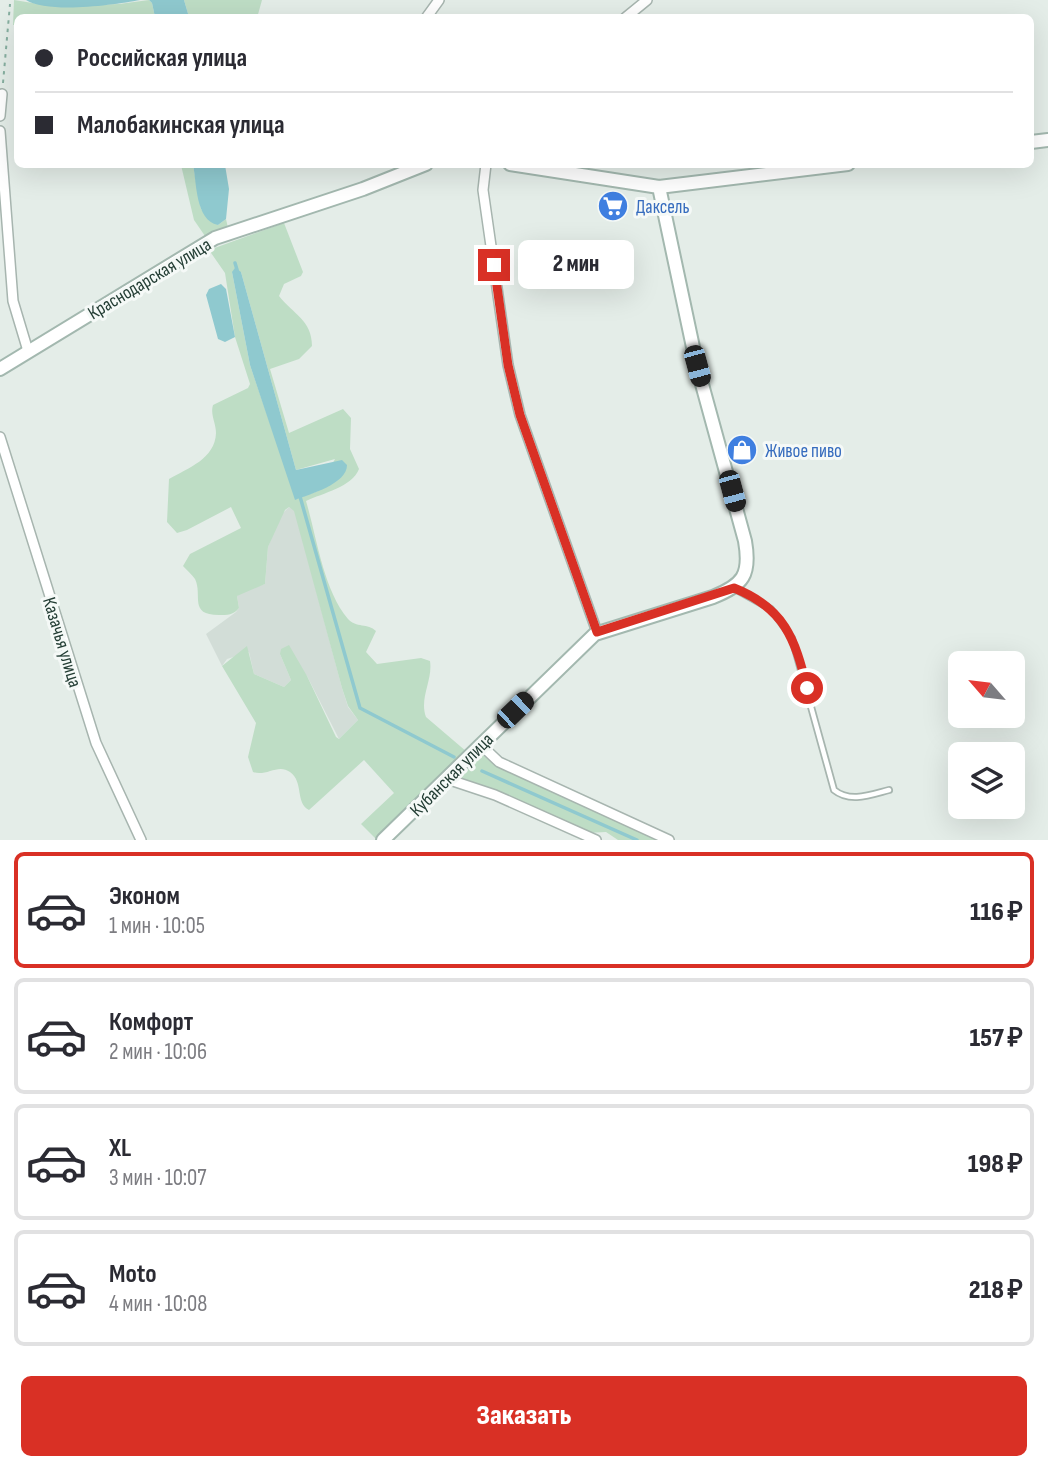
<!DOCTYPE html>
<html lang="ru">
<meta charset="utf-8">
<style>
:root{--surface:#fff;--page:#f7f7f7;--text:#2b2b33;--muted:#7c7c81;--line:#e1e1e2;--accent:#d93025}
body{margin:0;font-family:"Sofia Sans Condensed",sans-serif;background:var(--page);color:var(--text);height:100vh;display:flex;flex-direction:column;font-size:26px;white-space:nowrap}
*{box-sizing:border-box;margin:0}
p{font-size:23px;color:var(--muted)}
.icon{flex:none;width:38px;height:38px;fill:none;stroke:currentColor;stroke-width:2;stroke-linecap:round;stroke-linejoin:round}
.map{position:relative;height:840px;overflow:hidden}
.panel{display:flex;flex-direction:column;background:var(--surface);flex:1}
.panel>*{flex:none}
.guide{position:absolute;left:14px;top:14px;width:1020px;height:154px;border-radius:10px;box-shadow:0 7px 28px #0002;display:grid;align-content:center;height:154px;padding:0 21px;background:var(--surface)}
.needle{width:46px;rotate:298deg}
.tools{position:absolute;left:948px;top:651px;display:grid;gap:14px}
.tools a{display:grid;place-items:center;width:77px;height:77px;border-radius:10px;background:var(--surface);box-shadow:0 7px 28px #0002;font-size:35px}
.end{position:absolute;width:32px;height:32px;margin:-16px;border:9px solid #d93025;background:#fff;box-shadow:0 0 0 4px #fff}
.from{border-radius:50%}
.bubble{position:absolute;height:49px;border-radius:10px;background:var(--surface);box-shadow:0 7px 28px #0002;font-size:23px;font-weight:800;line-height:49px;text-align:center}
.car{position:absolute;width:21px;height:42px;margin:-21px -10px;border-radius:9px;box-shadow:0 0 5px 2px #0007;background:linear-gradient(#222 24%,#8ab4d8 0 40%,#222 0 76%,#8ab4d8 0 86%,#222 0)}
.guide b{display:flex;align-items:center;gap:24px;height:66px;font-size:26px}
.guide b+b{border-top:2px solid var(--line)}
.guide i{width:18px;height:18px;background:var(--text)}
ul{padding:12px 0 0;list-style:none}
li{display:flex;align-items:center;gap:21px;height:116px;margin:0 14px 10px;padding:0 7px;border:4px solid var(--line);border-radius:10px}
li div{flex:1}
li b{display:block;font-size:26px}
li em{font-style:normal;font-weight:800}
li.active{border-color:var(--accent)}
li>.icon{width:63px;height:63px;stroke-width:1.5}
.button{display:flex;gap:14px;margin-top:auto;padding:14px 21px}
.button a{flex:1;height:80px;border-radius:10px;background:var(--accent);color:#fff;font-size:28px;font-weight:800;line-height:80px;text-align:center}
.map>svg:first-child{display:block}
</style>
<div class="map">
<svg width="1048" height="840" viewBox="0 0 1048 840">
<rect width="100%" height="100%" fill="#e4ede8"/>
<path fill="#d2ddd7" d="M289,507L295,511L342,688L348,707L358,720L339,739L307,676L280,654L291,680L284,687L254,674L249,652L227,659L222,666L206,634L236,612L239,608L237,596L240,592L265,584L268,547L280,516Z"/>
<path fill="#beddc5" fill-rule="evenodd" d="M14,0L51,6L119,4L149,0L152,3L155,17L18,18L17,25H13Z
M184,0H262L257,18L189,17Z
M181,165H193L201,209L218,225L226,219L228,228L205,236L194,220Z
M284,223L303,272L301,276L284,284L279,296C293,314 312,320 312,346L299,359L270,369L289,433L343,409L351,418L350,449L359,469C352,487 323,493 306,501C317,538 323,589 348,619C356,628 368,623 376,631L366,652L377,664L421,658L430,661C433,680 419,698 426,717L467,752L377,840L361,824L394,793L364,760L309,810C295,803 304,782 290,772C278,763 266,777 253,772L248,757L256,723L222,666L247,646L254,674L284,687L291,680L280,654L281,649L289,645L307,676L336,737L339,739L358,720L348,706L342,688L294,511L289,507L285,510L268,547L265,584L237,596L239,608C234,615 227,615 219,615C188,615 203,595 195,579C192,575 187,570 183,566L190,554L241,528L231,507L187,530L177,533L167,522L169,479C188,468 215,459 216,433C216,423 210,414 213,405L248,388L250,384L235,337L225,273L209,250ZM232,272H241L296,470L335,459L318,491L296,499L250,365Z
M481,753L492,763L658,840H618L606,832L587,833L459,779L457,776Z"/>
<path fill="#8fc9cf" d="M26,0H140C114,5 48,14 26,0Z
M149,0H184L189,17H155L152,3Z
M193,165H225L229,189L226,219L218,225C195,220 197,183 193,165Z
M235,268L241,272L296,470L342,460L347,465C347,484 310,494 295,500L250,365L232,272Z
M221,284L226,289L235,337L225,342L218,339L206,295L209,289Z"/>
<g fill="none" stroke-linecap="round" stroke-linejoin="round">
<path stroke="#8fc9cf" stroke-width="3.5" d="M235,263L238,273
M299,493L360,708L454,757
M482,771L637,840"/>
<g stroke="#a7b5af" stroke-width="8">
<path id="lane" d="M735,589L771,609L792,638L834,790C850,803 870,795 889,790"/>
</g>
<g stroke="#a7b5af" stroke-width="12">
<path id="street" d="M426,18L439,0
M625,18L647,0
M0,116L2,94
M0,131L13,301L28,351
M486,164L483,190L508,365L520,415L597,632
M0,437L96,743L141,840
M481,745L499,762L669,840
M447,779L495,795L596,840"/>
</g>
<g stroke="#a3b8af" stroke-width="16">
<path id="secondary" d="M1031,142L1048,140
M510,164L659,187L848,164
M0,369L215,238L363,189L426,164
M383,840L595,634L713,597C743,585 751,575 745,541L697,366L659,187"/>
</g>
<path stroke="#86afa0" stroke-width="2" stroke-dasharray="3.5 5" stroke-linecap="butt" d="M3,83L10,4"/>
<use href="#lane" stroke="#fff" stroke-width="4.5"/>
<use href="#street" stroke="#fff" stroke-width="9"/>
<use href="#secondary" stroke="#fff" stroke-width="12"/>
</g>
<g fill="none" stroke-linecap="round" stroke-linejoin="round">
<path stroke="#d93025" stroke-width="9" d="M494,265L508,365L520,415L597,632L734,588C784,608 795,638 807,688"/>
</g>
<defs>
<g id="supermarket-disc" transform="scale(1.575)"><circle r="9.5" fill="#3f7fe0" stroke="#f5f9f7"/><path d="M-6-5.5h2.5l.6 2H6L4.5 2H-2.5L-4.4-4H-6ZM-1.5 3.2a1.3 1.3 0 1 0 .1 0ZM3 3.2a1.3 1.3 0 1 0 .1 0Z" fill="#fff"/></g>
<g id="shop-disc" transform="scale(1.575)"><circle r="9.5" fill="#3f7fe0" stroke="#f5f9f7"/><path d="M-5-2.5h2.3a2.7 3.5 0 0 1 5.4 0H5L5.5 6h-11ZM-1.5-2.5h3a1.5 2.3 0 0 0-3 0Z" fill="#fff"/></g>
</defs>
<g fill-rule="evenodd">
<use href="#supermarket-disc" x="613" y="206"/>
<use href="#shop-disc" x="742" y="450"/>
</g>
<g text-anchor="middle" stroke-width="6" stroke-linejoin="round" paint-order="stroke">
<g font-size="19" fill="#366cbe" stroke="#f5f9f7" text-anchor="start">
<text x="636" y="213">Даксель</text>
<text x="765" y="457">Живое пиво</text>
</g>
<g font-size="19" fill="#243e35" stroke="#f5f9f7">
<text transform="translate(149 278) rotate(-31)" y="7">Краснодарская улица</text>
<text transform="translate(63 642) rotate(73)" y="7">Казачья улица</text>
<text transform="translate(451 774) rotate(-45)" y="7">Кубанская улица</text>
</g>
</g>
</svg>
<div class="tools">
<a><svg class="needle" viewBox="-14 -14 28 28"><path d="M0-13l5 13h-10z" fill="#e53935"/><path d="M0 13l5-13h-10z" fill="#7c7c81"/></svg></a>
<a><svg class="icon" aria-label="layers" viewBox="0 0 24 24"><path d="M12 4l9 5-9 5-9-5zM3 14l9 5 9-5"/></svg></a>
</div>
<i class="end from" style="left:807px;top:688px"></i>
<i class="end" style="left:494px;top:265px"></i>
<div class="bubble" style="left:518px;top:240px;width:116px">2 мин</div>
<i class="car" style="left:697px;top:366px;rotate:165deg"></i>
<i class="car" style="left:732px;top:491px;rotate:165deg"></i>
<i class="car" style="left:515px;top:710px;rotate:46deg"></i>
<div class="guide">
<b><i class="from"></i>Российская улица</b>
<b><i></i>Малобакинская улица</b>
</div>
</div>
<section class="panel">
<ul>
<li class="active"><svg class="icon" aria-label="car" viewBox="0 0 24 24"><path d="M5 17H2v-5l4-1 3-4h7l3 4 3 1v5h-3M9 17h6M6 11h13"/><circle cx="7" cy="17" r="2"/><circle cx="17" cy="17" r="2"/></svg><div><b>Эконом</b><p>1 мин · 10:05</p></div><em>116 ₽</em></li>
<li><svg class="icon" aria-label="car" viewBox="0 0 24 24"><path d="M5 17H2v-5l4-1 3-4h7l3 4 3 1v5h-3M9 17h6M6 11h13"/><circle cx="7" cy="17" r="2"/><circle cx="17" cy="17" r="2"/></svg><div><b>Комфорт</b><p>2 мин · 10:06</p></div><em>157 ₽</em></li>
<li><svg class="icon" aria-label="car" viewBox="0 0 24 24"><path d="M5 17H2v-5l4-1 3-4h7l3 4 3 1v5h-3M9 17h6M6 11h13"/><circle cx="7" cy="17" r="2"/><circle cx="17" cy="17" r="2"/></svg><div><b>XL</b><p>3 мин · 10:07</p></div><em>198 ₽</em></li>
<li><svg class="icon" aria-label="car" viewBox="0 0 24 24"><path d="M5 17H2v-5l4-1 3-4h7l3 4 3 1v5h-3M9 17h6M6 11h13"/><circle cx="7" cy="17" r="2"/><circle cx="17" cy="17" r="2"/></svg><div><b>Moto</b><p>4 мин · 10:08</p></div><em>218 ₽</em></li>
</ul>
<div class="button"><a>Заказать</a></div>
</section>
